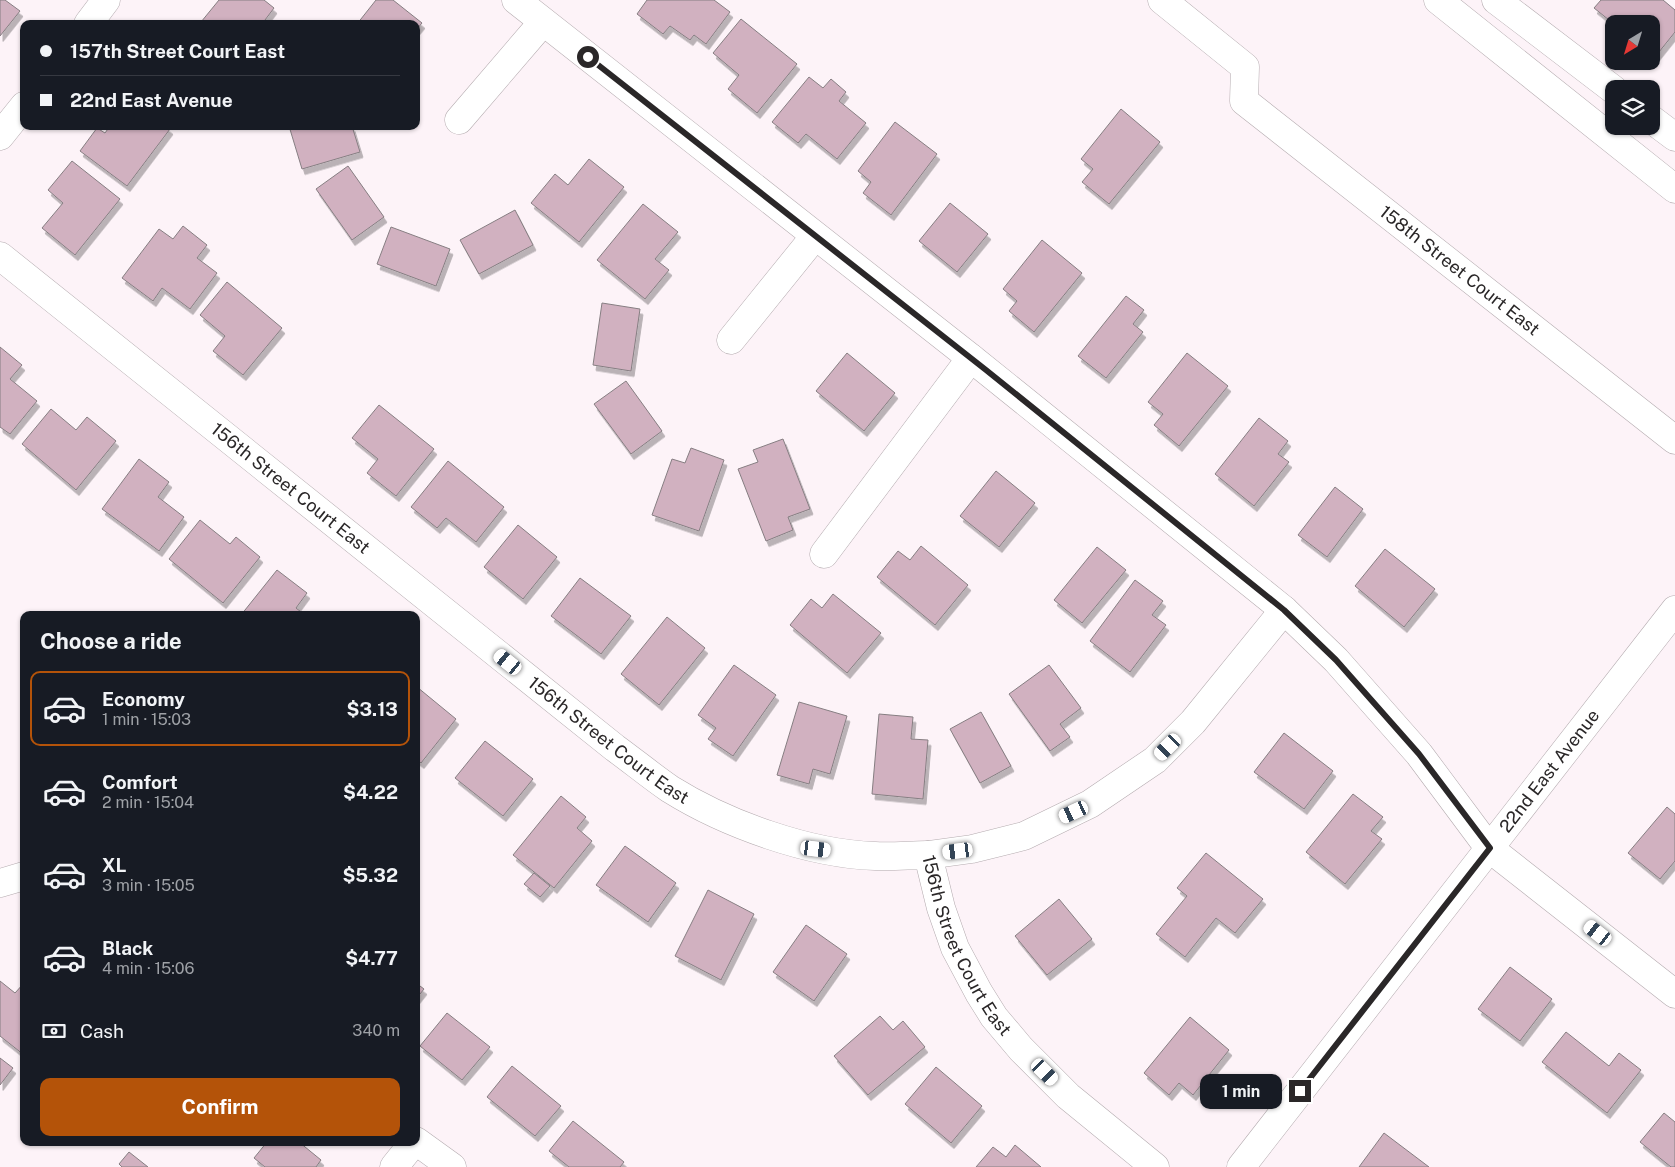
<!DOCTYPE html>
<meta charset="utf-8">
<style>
:root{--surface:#171b24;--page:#242831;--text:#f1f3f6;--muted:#9ea1a6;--line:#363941;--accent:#b45309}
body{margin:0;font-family:"Public Sans",sans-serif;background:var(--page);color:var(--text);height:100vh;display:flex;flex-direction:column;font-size:19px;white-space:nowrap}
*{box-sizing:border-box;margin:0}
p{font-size:16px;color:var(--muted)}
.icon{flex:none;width:28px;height:28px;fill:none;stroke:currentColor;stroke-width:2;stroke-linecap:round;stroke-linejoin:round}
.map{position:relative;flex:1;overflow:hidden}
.sheet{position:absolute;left:20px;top:611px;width:400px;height:535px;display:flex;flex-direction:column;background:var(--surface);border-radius:10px;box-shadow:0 1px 4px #0004}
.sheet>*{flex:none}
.banner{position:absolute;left:20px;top:20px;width:400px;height:110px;border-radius:10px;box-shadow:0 1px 4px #0004;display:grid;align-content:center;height:110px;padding:0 20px;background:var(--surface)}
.needle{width:32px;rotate:218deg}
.tools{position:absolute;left:1605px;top:15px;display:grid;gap:10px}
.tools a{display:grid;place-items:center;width:55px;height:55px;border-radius:10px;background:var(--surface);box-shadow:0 1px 4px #0004;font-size:25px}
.end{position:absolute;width:22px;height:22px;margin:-11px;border:6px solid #2a2728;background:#fff;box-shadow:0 0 0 2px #fff}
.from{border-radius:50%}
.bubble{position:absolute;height:35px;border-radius:10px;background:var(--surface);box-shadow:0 1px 4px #0004;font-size:16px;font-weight:700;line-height:35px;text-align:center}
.car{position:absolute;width:15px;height:30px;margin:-15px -8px;border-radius:6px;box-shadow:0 0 4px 1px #0007;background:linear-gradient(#fff 24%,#345 0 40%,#fff 0 76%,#345 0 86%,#fff 0)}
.banner b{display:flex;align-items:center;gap:18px;height:48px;font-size:19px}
.banner b+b{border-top:1px solid var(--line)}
.banner i{width:12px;height:12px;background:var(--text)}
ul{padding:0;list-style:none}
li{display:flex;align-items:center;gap:15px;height:75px;margin:0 10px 8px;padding:0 10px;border:2px solid transparent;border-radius:10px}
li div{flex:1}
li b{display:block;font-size:19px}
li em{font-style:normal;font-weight:700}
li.on{border-color:var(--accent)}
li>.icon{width:45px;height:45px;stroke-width:1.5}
h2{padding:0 20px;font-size:22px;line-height:60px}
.pay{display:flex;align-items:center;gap:12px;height:55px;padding:0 20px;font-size:19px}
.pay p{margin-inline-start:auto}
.cta{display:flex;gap:10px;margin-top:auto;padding:10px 20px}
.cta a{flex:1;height:58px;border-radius:10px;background:var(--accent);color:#fff;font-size:20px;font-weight:700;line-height:58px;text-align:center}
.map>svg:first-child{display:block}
</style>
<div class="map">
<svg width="1675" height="1167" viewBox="0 0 1675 1167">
<defs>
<filter id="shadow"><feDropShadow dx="3" dy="5.5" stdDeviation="0" flood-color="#0004"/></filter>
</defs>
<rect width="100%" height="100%" fill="#fdf3f8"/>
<path fill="#d1b1c0" stroke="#867e82" filter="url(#shadow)" d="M0,0H5L20,11L0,36Z
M219,0H264L274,8L262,24H203L201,22Z
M376,0H393L422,23L416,30V24H357Z
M647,0H714L730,12L706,44L694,35L690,40L670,26L663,34L637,14Z
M1601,0H1663L1675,10V32L1655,57L1651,54V24H1614L1594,8Z
M741,19L797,64L757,113L728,89L739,75L713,53Z
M809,77L823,88L831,79L846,92L839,101L866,123L837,159L806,134L798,143L772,122Z
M1121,109L1160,142L1109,204L1082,182L1093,169L1081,159Z
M895,122L937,154L891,215L863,193L871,182L858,171Z
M110,126H166L170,129L127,186L80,151L97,128L105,133Z
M289,126H352L360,152L302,169Z
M589,159L624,187L579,242L531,203L555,174L568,185Z
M72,161L120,199L75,255L42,228L63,203L48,190Z
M348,166L384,217L352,240L316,189Z
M950,203L988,234L957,272L919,241Z
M643,204L678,232L655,259L669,270L645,299L597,260Z
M515,210L533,245L479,274L460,240Z
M183,226L207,245L197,258L217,273L190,309L162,288L153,301L122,278L159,229L173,239Z
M391,227L450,249L436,286L377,264Z
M1042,240L1082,273L1034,332L1009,311L1017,301L1003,289Z
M227,282L282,328L243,375L213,351L225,336L200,315Z
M1126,296L1144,310L1133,324L1143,332L1106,378L1078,356Z
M602,303L640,309L631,371L593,365Z
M0,347L22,365L10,379L37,401L10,434L0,427Z
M847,353L895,393L864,431L816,391Z
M1187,353L1228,386L1179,446L1154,425L1163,414L1148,402Z
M626,381L662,431L631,454L594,404Z
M379,405L434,449L396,496L367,473L378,459L352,438Z
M51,409L76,430L87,417L116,441L76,490L22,444Z
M1259,418L1288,441L1278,454L1289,462L1254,506L1215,474Z
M783,439L810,509L788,517L793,530L766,541L738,469L758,462L753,450Z
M691,448L724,460L699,531L652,515L672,459L685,463Z
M139,459L169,482L158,497L184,517L159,551L102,509Z
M448,461L504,507L476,542L446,518L437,528L411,507Z
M996,471L1035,503L999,547L960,516Z
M1335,487L1363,509L1327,557L1298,535Z
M200,520L230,544L236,537L260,557L223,603L169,559Z
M518,525L557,557L523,599L484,567Z
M921,546L968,585L935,625L877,577L898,551L910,560Z
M1097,547L1126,570L1082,623L1054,600Z
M1385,549L1435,589L1404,627L1355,586Z
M277,570L307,593L296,608L305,615H241Z
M580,578L631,616L601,654L551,616Z
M1135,580L1163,601L1152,615L1166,625L1130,672L1090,641Z
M833,594L881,633L847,673L790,625L811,599L822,608Z
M667,617L705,648L659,705L621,674Z
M734,665L776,695L733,756L708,739L716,728L698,715Z
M1049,665L1081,708L1060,724L1070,737L1050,751L1009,694Z
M417,687L456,719L421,763L416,759Z
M799,702L847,716L830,774L813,769L809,784L777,775Z
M981,712L1011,766L980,783L950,729Z
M879,714L913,717L911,739L928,740L923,799L872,794Z
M1284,733L1333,771L1304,809L1254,772Z
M485,741L533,779L503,816L455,778Z
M1353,794L1383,817L1371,831L1382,839L1345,884L1306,852Z
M561,796L586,817L577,828L592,841L554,888L513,855Z
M1667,807L1675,814V861L1660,879L1628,853Z
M625,846L676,883L648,922L596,885Z
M1206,853L1263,899L1235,933L1216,918L1185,957L1156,934L1187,896L1177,888Z
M534,873L550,886L540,897L524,884Z
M708,890L754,914L721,980L675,956Z
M1059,899L1092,939L1047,975L1015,936Z
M806,925L847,954L814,1001L773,972Z
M1510,967L1552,999L1520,1041L1478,1009Z
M0,981L15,993L24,983V1055L0,1036Z
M416,983L424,989L416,999Z
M447,1013L490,1047L462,1080L420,1046Z
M880,1016L893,1030L903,1021L925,1047L868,1095L834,1056Z
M1190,1017L1229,1050L1193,1095L1179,1083L1169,1095L1144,1073Z
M1566,1032L1609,1066L1619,1053L1641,1070L1607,1113L1542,1062Z
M0,1058L13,1068L0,1085Z
M512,1066L561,1106L535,1136L487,1097Z
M936,1067L982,1106L951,1143L905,1104Z
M1664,1113L1675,1122V1167H1671L1640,1142Z
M573,1121L624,1162L620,1167H569L549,1151Z
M1384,1133L1429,1167H1359Z
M267,1142H299L321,1160L316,1167H265L254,1158Z
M1015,1145L1041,1167H976L993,1147L1006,1157Z
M129,1152L148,1167H122L119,1164Z"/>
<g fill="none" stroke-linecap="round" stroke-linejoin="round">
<g stroke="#b4abaf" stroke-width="29">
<g id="minor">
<path d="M516,0L971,358L1284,610L1336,660L1419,754L1489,848L1675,994"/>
<path id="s1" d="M1162,0L1245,67L1244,101L1675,440"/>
<path d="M1438,0L1675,189"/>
<path d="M1496,0L1614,90"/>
<path d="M88,24L106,0"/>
<path d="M1651,119L1675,137"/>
<path d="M459,120L543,22"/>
<path d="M0,136L24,106"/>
<path id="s2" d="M0,256L615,748C633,761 651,776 670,789C726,824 809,854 875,856C893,857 911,855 928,855L941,908L955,948L979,993L994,1017L1021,1049L1068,1096L1155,1167"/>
<path d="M731,340L815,236"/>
<path d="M824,554L971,358"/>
<path d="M928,855L972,849L1024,836L1090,804L1155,760L1193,722L1284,610"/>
<path d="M0,883L24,876"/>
<path d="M416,1141L452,1167"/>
<path d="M394,1167L414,1142"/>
<path id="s3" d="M1241,1167L1675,610"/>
</g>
</g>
<use href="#minor" stroke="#fff" stroke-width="28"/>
</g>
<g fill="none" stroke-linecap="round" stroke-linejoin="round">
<path stroke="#2a2728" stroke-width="6" d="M588,57L986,370L1284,610L1336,660L1419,754L1490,848L1300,1091"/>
</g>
<g text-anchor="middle" stroke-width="4" stroke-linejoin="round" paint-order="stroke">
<g font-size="18" fill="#2a2728" stroke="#fff">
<text dy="6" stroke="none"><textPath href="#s1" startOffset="415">158th Street Court East</textPath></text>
<text dy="6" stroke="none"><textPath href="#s2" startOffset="372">156th Street Court East</textPath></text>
<text dy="6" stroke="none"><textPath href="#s2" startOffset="778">156th Street Court East</textPath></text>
<text dy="6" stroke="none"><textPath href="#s3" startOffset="502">22nd East Avenue</textPath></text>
<text dy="6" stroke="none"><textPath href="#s2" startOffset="1226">156th Street Court East</textPath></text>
</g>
</g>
</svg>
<div class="tools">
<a><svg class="needle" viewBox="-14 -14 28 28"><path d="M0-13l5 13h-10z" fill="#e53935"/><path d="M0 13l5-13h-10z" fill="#9ea1a6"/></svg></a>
<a><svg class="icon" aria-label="layers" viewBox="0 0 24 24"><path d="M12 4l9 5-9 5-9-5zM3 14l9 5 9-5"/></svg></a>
</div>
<i class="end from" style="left:588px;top:57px"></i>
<i class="end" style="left:1300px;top:1091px"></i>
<div class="bubble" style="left:1200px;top:1074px;width:82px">1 min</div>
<i class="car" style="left:508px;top:662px;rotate:309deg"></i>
<i class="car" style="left:1168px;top:747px;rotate:225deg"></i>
<i class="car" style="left:1074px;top:812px;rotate:245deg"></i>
<i class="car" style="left:816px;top:849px;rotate:97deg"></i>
<i class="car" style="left:958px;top:851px;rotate:263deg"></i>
<i class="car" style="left:1598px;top:933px;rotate:308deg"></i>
<i class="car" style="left:1045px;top:1072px;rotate:135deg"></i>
<div class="banner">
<b><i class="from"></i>157th Street Court East</b>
<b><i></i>22nd East Avenue</b>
</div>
<section class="sheet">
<h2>Choose a ride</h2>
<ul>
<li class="on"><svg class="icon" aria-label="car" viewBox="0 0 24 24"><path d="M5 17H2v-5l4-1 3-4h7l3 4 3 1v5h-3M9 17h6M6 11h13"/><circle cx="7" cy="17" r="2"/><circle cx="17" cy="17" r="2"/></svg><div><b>Economy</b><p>1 min · 15:03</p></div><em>$3.13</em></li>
<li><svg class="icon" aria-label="car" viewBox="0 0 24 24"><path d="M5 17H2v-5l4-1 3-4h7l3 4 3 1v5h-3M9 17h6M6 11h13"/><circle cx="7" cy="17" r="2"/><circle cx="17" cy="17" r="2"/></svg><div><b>Comfort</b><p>2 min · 15:04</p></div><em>$4.22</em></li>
<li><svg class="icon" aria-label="car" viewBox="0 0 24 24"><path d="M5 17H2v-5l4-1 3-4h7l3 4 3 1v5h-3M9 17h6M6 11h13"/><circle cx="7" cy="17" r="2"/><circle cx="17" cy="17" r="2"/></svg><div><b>XL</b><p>3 min · 15:05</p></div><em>$5.32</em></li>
<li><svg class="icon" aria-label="car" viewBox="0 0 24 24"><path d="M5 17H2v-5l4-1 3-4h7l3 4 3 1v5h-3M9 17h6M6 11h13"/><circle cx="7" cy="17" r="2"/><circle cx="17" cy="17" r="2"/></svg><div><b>Black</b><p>4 min · 15:06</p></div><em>$4.77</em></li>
</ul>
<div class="pay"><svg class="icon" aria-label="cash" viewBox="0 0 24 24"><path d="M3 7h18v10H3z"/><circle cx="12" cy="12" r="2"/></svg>Cash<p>340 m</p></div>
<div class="cta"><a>Confirm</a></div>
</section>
</div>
